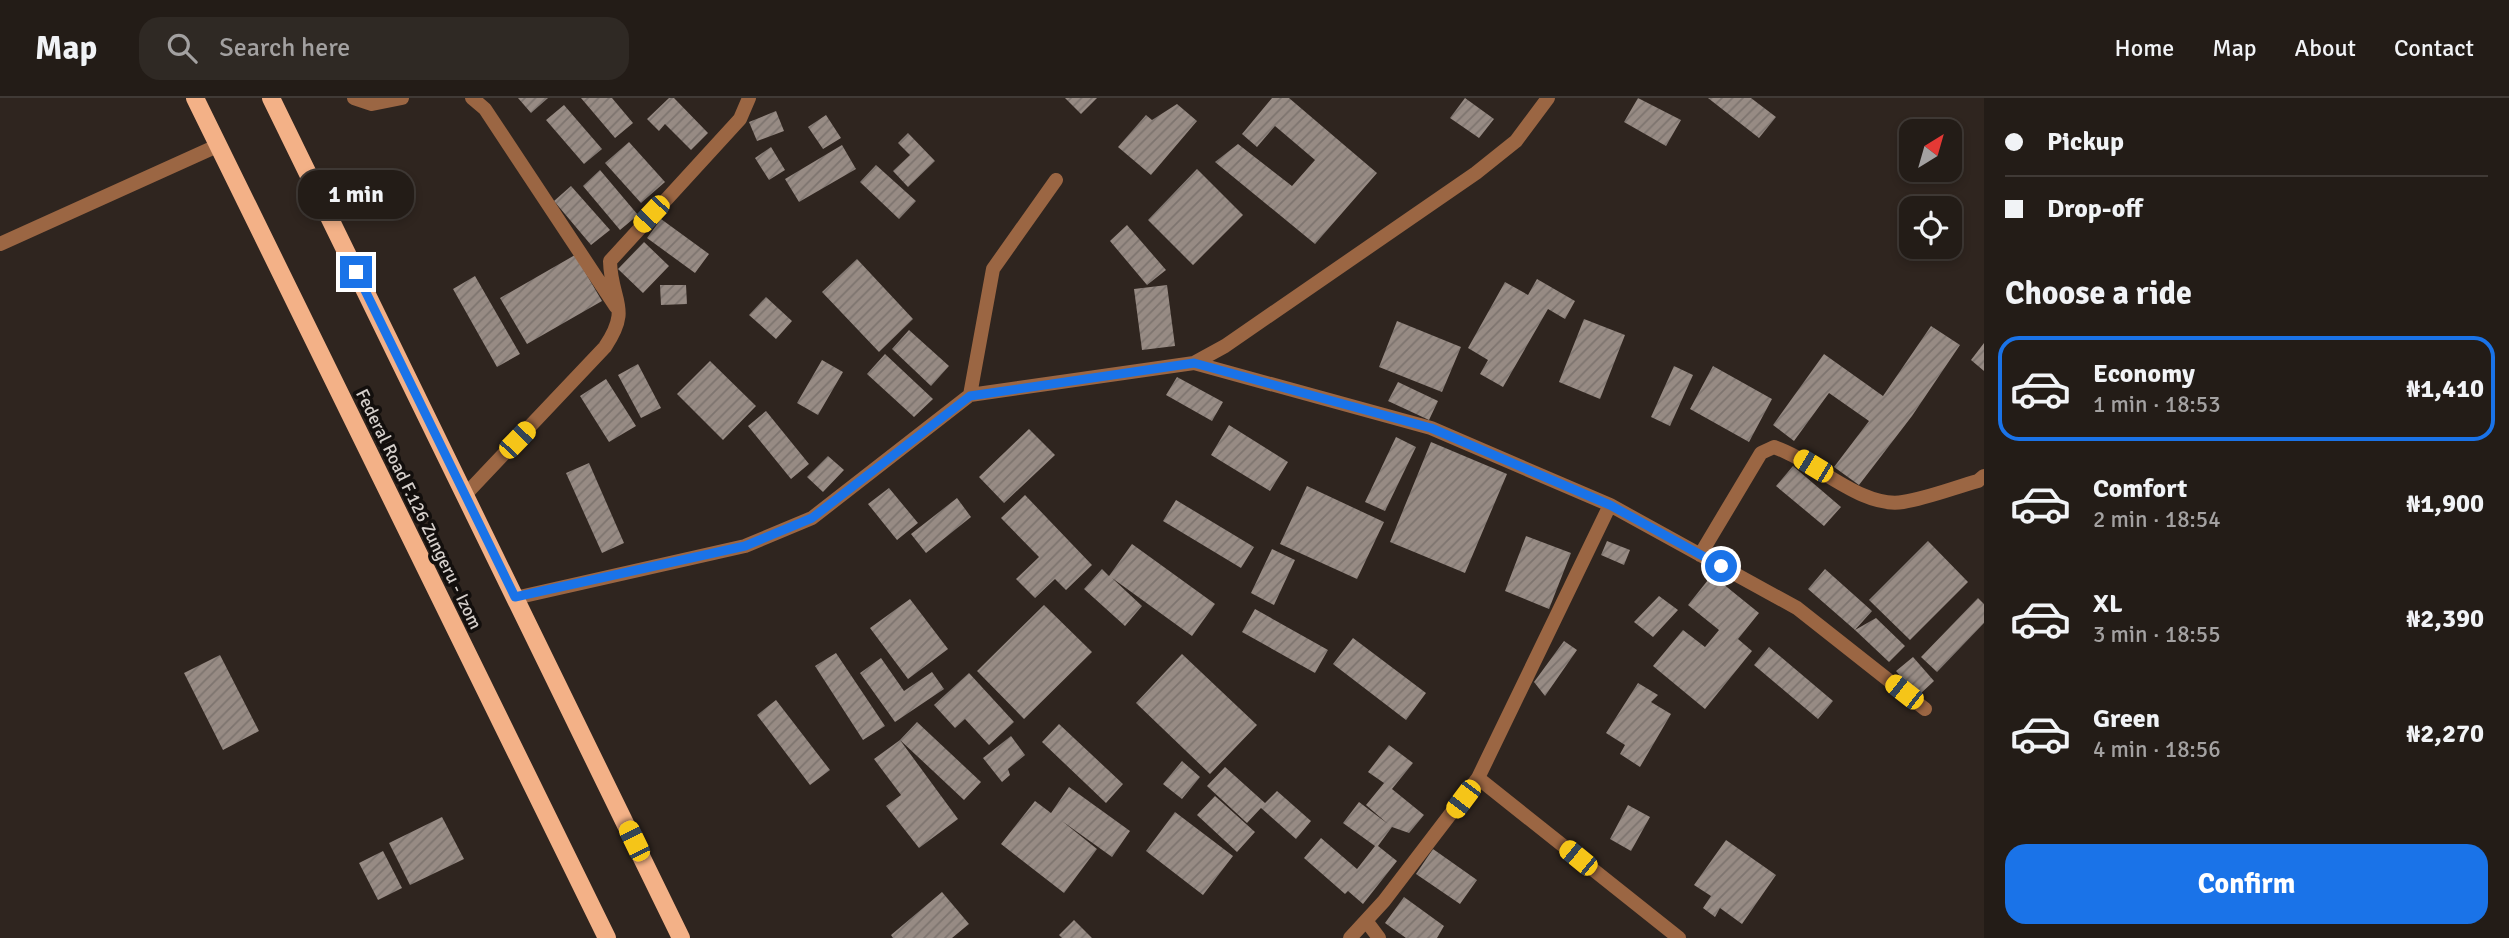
<!DOCTYPE html>
<meta charset="utf-8">
<style>
:root{--surface:#231c17;--page:#2f2924;--text:#f1f3f6;--muted:#a3a1a1;--line:#403a36;--accent:#1a73e8}
body{margin:0;font-family:Signika,sans-serif;background:var(--page);color:var(--text);height:100vh;display:flex;flex-direction:column;font-size:26px;white-space:nowrap}
*{box-sizing:border-box;margin:0}
p{font-size:23px;color:var(--muted)}
.icon{flex:none;width:38px;height:38px;fill:none;stroke:currentColor;stroke-width:2;stroke-linecap:round;stroke-linejoin:round}
.map{position:relative;flex:1;overflow:hidden}
.details{display:flex;flex-direction:column;background:var(--surface);width:525px}
.details>*{flex:none}
.top-card{display:grid;align-content:center;height:154px;padding:0 21px;background:var(--surface)}
.needle{width:46px;rotate:37deg}
.buttons{position:absolute;left:1899px;top:21px;display:grid;gap:14px}
.buttons a{display:grid;place-items:center;width:63px;height:63px;border-radius:14px;background:var(--surface);box-shadow:0 4px 10px #0003,0 0 0 2px var(--line);font-size:35px}
.end{position:absolute;width:32px;height:32px;margin:-16px;border:9px solid #1a73e8;background:#fff;box-shadow:0 0 0 4px #fff}
.from{border-radius:50%}
.bubble{position:absolute;height:49px;border-radius:21px;background:var(--surface);box-shadow:0 4px 10px #0003,0 0 0 2px var(--line);font-size:23px;font-weight:700;line-height:49px;text-align:center}
.car{position:absolute;width:21px;height:42px;margin:-21px -10px;border-radius:9px;box-shadow:0 0 5px 2px #0007;background:linear-gradient(#f5c518 24%,#345 0 40%,#f5c518 0 76%,#345 0 86%,#f5c518 0)}
.top-card b{display:flex;align-items:center;gap:24px;height:66px;font-size:26px}
.top-card b+b{border-top:2px solid var(--line)}
.top-card i{width:18px;height:18px;background:var(--text)}
ul{padding:0;list-style:none}
li{display:flex;align-items:center;gap:21px;height:105px;margin:0 14px 10px;padding:0 7px;border:4px solid transparent;border-radius:21px}
li div{flex:1}
li b{display:block;font-size:26px}
li em{font-style:normal;font-weight:700}
li.on{border-color:var(--accent)}
li>.icon{width:63px;height:63px;stroke-width:1.5}
h2{padding:0 21px;font-size:32px;line-height:84px}
.button{display:flex;gap:14px;margin-top:auto;padding:14px 21px}
.button a{flex:1;height:80px;border-radius:21px;background:var(--accent);color:#fff;font-size:28px;font-weight:700;line-height:80px;text-align:center}
header{display:flex;align-items:center;gap:42px;box-sizing:border-box;height:98px;padding:0 35px;background:var(--surface);border-bottom:2px solid var(--line)}
header strong{font-size:33px}
nav{display:flex;gap:38px;margin-inline-start:auto;font-size:24px}
.search{width:490px;height:63px;background:var(--page);display:flex;align-items:center;gap:18px;box-sizing:border-box;padding:0 24px;border-radius:21px;color:var(--muted);font-size:26px}
main{display:flex;flex:1;min-height:0}
.map>svg:first-child{display:block}
</style>
<header>
<strong>Map</strong>
<div class="search"><svg class="icon" aria-label="search" viewBox="0 0 24 24"><circle cx="10" cy="10" r="6"/><path d="M15 15l6 6"/></svg>Search here</div>
<nav><a>Home</a><a>Map</a><a>About</a><a>Contact</a></nav>
</header>
<main>
<div class="map">
<svg width="1984" height="840" viewBox="0 0 1984 840">
<defs>
<pattern id="building-hatch" width="6" height="6" patternUnits="userSpaceOnUse" patternTransform="scale(1.75)"><rect width="6" height="6" fill="#978b84"/><path d="M-1 1l2-2M0 6l6-6M5 7l2-2" fill="none" stroke="#7d746f"/></pattern>
</defs>
<rect width="100%" height="100%" fill="#2f251f"/>
<path fill="url(#building-hatch)" d="M518,0H548L531,15Z
M581,0H612L633,25L615,40Z
M669,0H674L708,35L691,52L665,26L659,33L647,21Z
M1065,0H1097L1081,16Z
M1272,0H1289L1377,75L1315,146L1215,64L1238,46L1292,88L1315,62L1275,28L1257,49L1242,36Z
M1465,0L1494,21L1479,40L1450,20Z
M1638,0L1681,22L1666,48L1624,24Z
M1708,0H1751L1776,19L1759,40Z
M1177,6L1197,23L1151,77L1118,49L1146,17L1152,22Z
M564,7L602,51L584,66L546,22Z
M776,13L784,33L757,43L749,24Z
M826,17L841,40L823,51L808,29Z
M908,35L935,63L908,89L893,73L910,57L898,45Z
M629,44L665,84L641,105L605,65Z
M842,47L856,71L799,104L785,81Z
M771,49L785,72L769,82L755,60Z
M876,67L916,103L899,121L860,84Z
M1197,71L1243,117L1193,167L1148,122Z
M600,72L638,117L620,132L583,88Z
M571,88L610,132L591,147L554,103Z
M661,121L709,156L695,175L647,140Z
M1127,127L1166,172L1147,187L1110,143Z
M644,144L669,168L643,195L618,171Z
M575,157L602,203L527,246L500,200Z
M857,161L913,221L879,254L822,194Z
M475,178L520,256L497,269L453,191Z
M1537,181L1575,203L1565,221L1548,211L1503,289L1480,276L1488,262L1468,250L1505,184L1528,197Z
M660,187H686L687,206L661,207Z
M1167,187L1175,248L1142,252L1134,191Z
M766,199L792,223L776,241L749,217Z
M1584,221L1625,237L1600,301L1559,284Z
M1397,223L1461,249L1442,294L1379,269Z
M1931,228L1960,247L1912,318L1859,387L1834,369L1869,323L1829,295L1794,343L1773,327L1824,256L1883,298Z
M909,232L949,268L931,288L892,251Z
M1984,245V273L1971,262Z
M885,256L933,301L914,319L867,276Z
M822,262L843,274L818,317L797,305Z
M710,263L756,308L723,342L677,296Z
M638,266L661,310L641,320L618,277Z
M1674,268L1693,277L1670,328L1651,319Z
M1713,268L1772,301L1749,344L1690,311Z
M1177,279L1223,304L1212,323L1166,297Z
M606,281L636,328L609,344L580,298Z
M1398,284L1438,303L1429,322L1388,303Z
M766,313L809,366L791,381L748,328Z
M1229,327L1288,364L1270,393L1211,357Z
M1029,331L1055,357L1004,405L979,379Z
M1396,339L1416,349L1385,413L1365,404Z
M1431,344L1507,376L1465,475L1390,444Z
M828,358L844,372L823,394L807,379Z
M589,365L624,445L602,455L566,375Z
M1793,368L1841,409L1824,428L1776,388Z
M1307,388L1384,424L1357,481L1280,446Z
M889,390L918,425L897,442L868,406Z
M1025,397L1092,467L1066,492L1055,481L1035,500L1016,481L1039,459L1001,420Z
M957,400L971,419L926,455L911,436Z
M1176,402L1254,449L1241,470L1163,423Z
M1526,438L1571,455L1549,511L1505,493Z
M1607,443L1630,452L1624,467L1601,457Z
M1928,443L1968,484L1910,542L1869,502Z
M1132,446L1215,506L1192,538L1112,480L1142,508L1125,528L1084,491L1102,471L1109,478Z
M1272,451L1295,462L1274,507L1251,495Z
M1825,471L1872,513L1855,532L1808,491Z
M1712,477L1759,515L1738,541L1752,553L1705,611L1653,568L1683,532L1705,549L1719,532L1688,507Z
M1659,498L1678,512L1653,539L1634,524Z
M1978,500L1984,506V525L1937,574L1921,559Z
M910,501L948,551L908,581L870,530Z
M1044,507L1092,554L1024,621L977,573Z
M1255,511L1328,552L1315,575L1242,534Z
M1876,520L1905,548L1889,564L1855,532Z
M1353,540L1426,595L1406,622L1333,566Z
M1564,543L1577,552L1545,598L1534,584Z
M1769,549L1833,603L1818,621L1754,567Z
M836,555L885,628L863,642L815,568Z
M1182,556L1257,627L1210,676L1136,605Z
M220,557L259,633L223,652L184,575Z
M1913,559L1934,583L1918,598L1896,573Z
M881,560L904,593L932,574L944,591L895,624L860,575Z
M969,575L1014,624L989,647L965,621L955,630L934,607Z
M1638,585L1658,597L1651,604L1671,616L1640,669L1620,656L1625,647L1606,635Z
M776,602L830,672L810,687L757,617Z
M917,624L981,684L964,702L900,642L958,721L919,750L886,708L901,697L874,661L900,642Z
M1059,626L1123,686L1106,705L1042,644Z
M1011,638L1025,657L1008,671L1010,677L1002,684L983,660Z
M1389,647L1413,665L1392,691L1424,717L1409,735L1392,729L1378,748L1397,763L1363,806L1348,793L1345,796L1304,760L1321,740L1357,771L1375,748L1343,725L1359,704L1388,726L1366,707L1384,685L1368,674Z
M1182,663L1200,679L1182,701L1163,686Z
M1225,669L1265,705L1277,693L1311,723L1296,741L1261,710L1247,725L1207,688Z
M1069,689L1130,733L1112,759L1062,723L1097,751L1064,795L1001,746L1035,703L1051,715Z
M1215,698L1255,734L1237,754L1197,717Z
M1628,707L1650,719L1631,753L1610,741Z
M1175,714L1233,758L1203,797L1146,753Z
M442,719L464,761L410,787L389,745Z
M1726,742L1776,777L1742,826L1720,810L1715,819L1703,810L1711,798L1694,787Z
M1433,751L1477,782L1460,806L1416,776Z
M383,753L402,790L378,802L359,765Z
M942,794L969,826L952,840H893L891,837Z
M1404,799L1444,828L1437,840H1406L1385,825Z
M1074,822L1092,840H1062L1059,837Z"/>
<g fill="none" stroke-linecap="round" stroke-linejoin="round">
<path stroke="#9b6643" stroke-width="14" d="M354,0L372,6L402,0
M472,0L485,11L616,209
M0,146L217,48
M1194,265L1431,330L1610,407L1797,510L1925,611
M970,297L993,171L1056,82
M465,397L605,249C632,209 611,204 610,163L740,21L749,0
M1700,457L1761,355L1774,349C1814,362 1861,411 1903,404C1928,400 1953,390 1978,383L1984,378
M515,500L745,448L812,420L970,297L1194,265L1225,248L1476,75L1516,43L1548,0
M1478,680L1679,840
M1367,824L1379,840
M1350,840L1384,803L1478,680L1610,407"/>
<path stroke="#f3b187" stroke-width="18" d="M195,0L607,840
M271,0L681,840"/>
</g>
<g fill="none" stroke-linecap="round" stroke-linejoin="round">
<path stroke="#1a73e8" stroke-width="9" d="M356,174L515,499L745,448L812,420L970,298L1194,265L1431,330L1610,407L1721,468"/>
</g>
<g text-anchor="middle" stroke-width="7" stroke-linejoin="round" paint-order="stroke">
<g font-size="18" fill="#d6d0cc" stroke="#130f0d">
<text transform="translate(419 411) rotate(64)" y="6">Federal Road F.126 Zungeru - Izom</text>
</g>
</g>
</svg>
<div class="buttons">
<a><svg class="needle" viewBox="-14 -14 28 28"><path d="M0-13l5 13h-10z" fill="#e53935"/><path d="M0 13l5-13h-10z" fill="#a3a1a1"/></svg></a>
<a><svg class="icon" aria-label="locate" viewBox="0 0 24 24"><circle cx="12" cy="12" r="6"/><path d="M12 2v4M12 18v4M2 12h4M18 12h4"/></svg></a>
</div>
<i class="end from" style="left:1721px;top:468px"></i>
<i class="end" style="left:356px;top:174px"></i>
<div class="bubble" style="left:298px;top:72px;width:116px">1 min</div>
<i class="car" style="left:651px;top:116px;rotate:223deg"></i>
<i class="car" style="left:517px;top:342px;rotate:44deg"></i>
<i class="car" style="left:1813px;top:368px;rotate:301deg"></i>
<i class="car" style="left:1904px;top:594px;rotate:308deg"></i>
<i class="car" style="left:1463px;top:701px;rotate:217deg"></i>
<i class="car" style="left:634px;top:743px;rotate:334deg"></i>
<i class="car" style="left:1578px;top:760px;rotate:309deg"></i>
</div>
<section class="details">
<div class="top-card">
<b><i class="from"></i>Pickup</b>
<b><i></i>Drop-off</b>
</div>
<h2>Choose a ride</h2>
<ul>
<li class="on"><svg class="icon" aria-label="car" viewBox="0 0 24 24"><path d="M5 17H2v-5l4-1 3-4h7l3 4 3 1v5h-3M9 17h6M6 11h13"/><circle cx="7" cy="17" r="2"/><circle cx="17" cy="17" r="2"/></svg><div><b>Economy</b><p>1 min · 18:53</p></div><em>₦1,410</em></li>
<li><svg class="icon" aria-label="car" viewBox="0 0 24 24"><path d="M5 17H2v-5l4-1 3-4h7l3 4 3 1v5h-3M9 17h6M6 11h13"/><circle cx="7" cy="17" r="2"/><circle cx="17" cy="17" r="2"/></svg><div><b>Comfort</b><p>2 min · 18:54</p></div><em>₦1,900</em></li>
<li><svg class="icon" aria-label="car" viewBox="0 0 24 24"><path d="M5 17H2v-5l4-1 3-4h7l3 4 3 1v5h-3M9 17h6M6 11h13"/><circle cx="7" cy="17" r="2"/><circle cx="17" cy="17" r="2"/></svg><div><b>XL</b><p>3 min · 18:55</p></div><em>₦2,390</em></li>
<li><svg class="icon" aria-label="car" viewBox="0 0 24 24"><path d="M5 17H2v-5l4-1 3-4h7l3 4 3 1v5h-3M9 17h6M6 11h13"/><circle cx="7" cy="17" r="2"/><circle cx="17" cy="17" r="2"/></svg><div><b>Green</b><p>4 min · 18:56</p></div><em>₦2,270</em></li>
</ul>
<div class="button"><a>Confirm</a></div>
</section>
</main>
